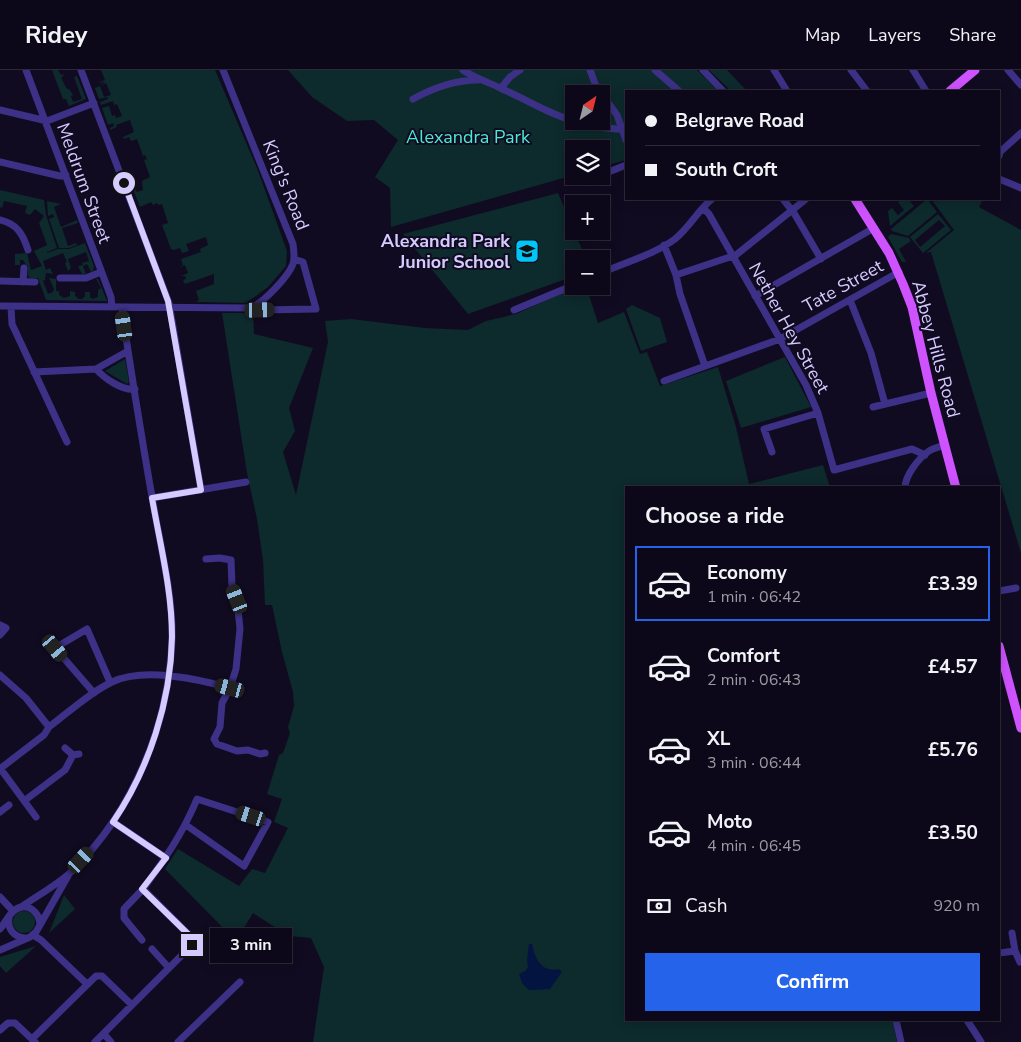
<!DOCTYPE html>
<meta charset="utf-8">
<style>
:root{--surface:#0d0819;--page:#161122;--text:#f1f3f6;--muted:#9a9aa2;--line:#2d2938;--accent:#2563eb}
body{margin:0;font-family:"Nunito Sans",sans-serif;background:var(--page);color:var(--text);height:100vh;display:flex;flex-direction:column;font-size:19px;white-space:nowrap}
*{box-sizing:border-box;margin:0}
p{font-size:16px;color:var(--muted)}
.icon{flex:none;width:28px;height:28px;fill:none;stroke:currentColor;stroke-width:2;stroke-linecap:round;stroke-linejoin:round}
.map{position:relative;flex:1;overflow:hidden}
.details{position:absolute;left:625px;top:416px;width:375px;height:535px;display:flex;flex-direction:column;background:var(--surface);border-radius:0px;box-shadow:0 2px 12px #0003,0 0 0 1px var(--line)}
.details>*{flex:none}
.top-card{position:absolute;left:625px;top:20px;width:375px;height:110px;border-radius:0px;box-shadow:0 2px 12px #0003,0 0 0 1px var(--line);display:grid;align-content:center;height:110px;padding:0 20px;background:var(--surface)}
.needle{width:32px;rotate:35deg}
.tools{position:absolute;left:565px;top:15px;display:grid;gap:10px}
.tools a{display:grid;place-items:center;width:45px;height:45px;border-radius:0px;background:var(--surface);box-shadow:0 2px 12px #0003,0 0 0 1px var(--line);font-size:25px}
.end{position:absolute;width:22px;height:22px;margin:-11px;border:6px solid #d6cbff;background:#111;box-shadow:0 0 0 2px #111}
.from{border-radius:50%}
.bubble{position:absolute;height:35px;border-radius:0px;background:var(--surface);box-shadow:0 2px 12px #0003,0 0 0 1px var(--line);font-size:16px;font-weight:700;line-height:35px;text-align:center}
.car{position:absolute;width:15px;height:30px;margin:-15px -8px;border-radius:6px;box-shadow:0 0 4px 1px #0007;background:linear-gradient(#222 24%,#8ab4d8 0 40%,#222 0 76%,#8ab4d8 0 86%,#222 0)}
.top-card b{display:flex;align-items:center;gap:18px;height:48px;font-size:19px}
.top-card b+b{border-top:1px solid var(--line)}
.top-card i{width:12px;height:12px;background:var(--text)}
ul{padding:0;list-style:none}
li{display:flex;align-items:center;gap:15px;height:75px;margin:0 10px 8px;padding:0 10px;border:2px solid transparent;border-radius:0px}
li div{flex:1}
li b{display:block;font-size:19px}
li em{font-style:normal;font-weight:700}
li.current{border-color:var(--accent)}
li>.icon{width:45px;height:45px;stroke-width:1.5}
h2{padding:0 20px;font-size:22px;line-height:60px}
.pay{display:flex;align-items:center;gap:12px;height:55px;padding:0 20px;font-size:19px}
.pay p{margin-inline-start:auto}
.action{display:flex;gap:10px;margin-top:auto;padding:10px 20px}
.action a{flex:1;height:58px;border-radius:0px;background:var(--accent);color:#fff;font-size:20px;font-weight:700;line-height:58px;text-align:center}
header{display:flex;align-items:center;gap:30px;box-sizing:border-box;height:70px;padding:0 25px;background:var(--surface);border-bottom:1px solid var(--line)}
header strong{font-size:24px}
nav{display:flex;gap:28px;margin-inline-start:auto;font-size:18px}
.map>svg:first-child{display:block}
</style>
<header>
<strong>Ridey</strong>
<nav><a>Map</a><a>Layers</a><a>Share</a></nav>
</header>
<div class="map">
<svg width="1021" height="972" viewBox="0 0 1021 972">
<rect width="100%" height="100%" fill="#110b21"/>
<path fill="#0d2a2c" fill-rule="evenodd" d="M52,0H58L61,5L65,4L61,8L67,19H69L73,25L71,26L73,32L82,29L74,7L77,6L86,29L69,36L66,29H63Z
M101,0H215L257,98L287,181L286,196L268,217L246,233L196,232L199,230L196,221L214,214V204L185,214L183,210L186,209L185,206H181L188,203L185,195L178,198L183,195L181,189L201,182L200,179L208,175L206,167L186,174L189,181L182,183L180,178L174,180L171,179L162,155L168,153L162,134L158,135L157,133L153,135L151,132L140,137L133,119H135L137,122L143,120L142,111L150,107L144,90L147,89L145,85L143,86L137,69L131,71L129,67L124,69L123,67L134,62L130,50L116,55L117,57L110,60V58L114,56L113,53L108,55L102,38L109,36L112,46L115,45L116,48L122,46L117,34L114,35L113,31L101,35L100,32L108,29V27L99,29L95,18L100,16L104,27L111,25L106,13L100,16L105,12L98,13L105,10Z
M288,0H697L718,21H626V90L601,97V79H574V105L391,157L390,118L375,107L398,70L374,50L347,51L312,27ZM574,24H601V51H574Z
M709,0H727L747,21H731Z
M0,120L44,130L46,145L57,178L47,182V183L58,179H69L85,173L94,196L93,201L91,202L87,194L83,196L86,204H82L78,196L83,195L82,193L89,191L86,182L68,189L71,198L68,201L65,193L67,192L63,183L43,191L46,200L50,198L53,204L46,203L45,210L43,211L48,224L53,222L54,219L49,208L56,209V221H59V225L64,228L70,226V221L75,222V226L77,227L78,229H83V227H85V222H90V227L92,229L98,227V220L101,218L96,209H98L107,231L46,230L38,208H30L28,206V196L26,195L23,190H20V195H15V184L27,183L31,200L42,196L34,181L47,175L39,153L44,146L35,139L30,145L25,143L27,136L4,131L2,138L0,137Z
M558,123L586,189H574V206L468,244L403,164Z
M902,129H908L914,136L890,156L888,141L892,138L898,145L904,140L898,132Z
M931,129H983L979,137L1021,160V483L931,182L926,183L954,160Z
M926,130H928L937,142L908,166L892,161L891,159Z
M47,131L61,134L54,137L61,157L77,150L78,153L62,158L68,176L76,173L77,175L69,178H59L49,149L54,147L53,144L48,146Z
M938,144L951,160L923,183L910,167ZM939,150L945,156L920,177L915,170Z
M891,164L909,168L911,171L899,179L906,192H902L888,167Z
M578,216H586L598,253L624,242L640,284L647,282L660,316L718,297L736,357L749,414L823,395L830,417L626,418V950H893L897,972H313L324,897L311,868L289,866L253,843L236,871L165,799L178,779L239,816L252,799L265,803L288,758L274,752L282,729L267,724L279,685L283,683L290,663L288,657L294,636L293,622L282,582L272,535H265L263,490L257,449L247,403L222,243H253L254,264L313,278L289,338L295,361L283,382L296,425L328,272L325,251L351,249L425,258L468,260L486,251L516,244Z
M632,235L660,248L667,272L641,281L626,239Z
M785,287L811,337L741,358L726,311Z
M125,289L129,312L127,314L105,301Z
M64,825L75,839L49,863Z
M13 852a11 11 0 1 1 22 0a11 11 0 1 1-22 0Z
M36,876L6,903L0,896V887Z"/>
<path fill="#041441" d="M529,874H532C535,888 541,903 559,899L562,902L550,919L529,920L522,913L519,904L525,901L528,897L527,890Z"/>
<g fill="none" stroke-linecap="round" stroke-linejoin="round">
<path stroke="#3c3186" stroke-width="7" d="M26,0L111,227L112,237
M81,0L169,233L201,420
M463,0C476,9 489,12 502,19C526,29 548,44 574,51
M590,0L596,16L617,45L626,70
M655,0L679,21
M703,0L723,21
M774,0L787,21
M851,0L867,21
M913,0L926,21
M1008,0L1021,15
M501,18L510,7L520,0
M413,29C433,18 455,10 478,10
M0,40L47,51L94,33
M575,51L598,57L626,60
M999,86L1000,82L1021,63
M0,92L60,106L66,105
M601,105L626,95
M999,109L1021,118
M580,112L597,106
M783,129L794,143L821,189
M703,138L709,144L806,315L818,343L834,400L912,379L925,385
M0,150C17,154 23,164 28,180
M664,175L676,205L680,224L705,296
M601,203C624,193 655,184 675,169C690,157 698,140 712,129
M676,205L736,185L806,129
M60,208H86L101,202
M0,211L35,212
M23,212L24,198
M755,226L874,158
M850,230L871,283L885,334
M0,236L251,238C264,232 288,207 293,194C295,188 294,181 293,174L223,0
M255,236L260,240L316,239L303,192L294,189
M11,237L12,254L67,372
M514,240L574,215
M96,299C104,308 122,321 135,319
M34,302L96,299L128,281
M664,311L780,269L899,202
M873,337L931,323
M772,382L764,359L818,343
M905,418C905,405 919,388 929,381C934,378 940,377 944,375
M152,428L246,412
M206,489L220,488L231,490L232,517L237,529L240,559L236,599L230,618L222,633L220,657L214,669L217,674L237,681L248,680L260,684L265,683
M999,521L1016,518
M0,555L6,558L0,565
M0,605L26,628L49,657
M94,623L55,578L87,559L110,612
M65,678L73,685L79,684
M0,698L36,747
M1,698L44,665L49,657C69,642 89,623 112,612C143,597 198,609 230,618
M24,731L65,700L73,685
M0,742L9,735
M113,752L166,788
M143,819C165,789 183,763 197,729L268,752L244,796L186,755
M0,827L13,841
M21,837C37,826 57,815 71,802C133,742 169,655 172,569C173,529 163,488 156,449C148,406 141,362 134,319C130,292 125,264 122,237
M9,848C7,859 14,867 25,868
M0,859C5,853 9,844 15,840C27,831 39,842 40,854
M1012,863L1015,881L1020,892
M33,865L41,870L87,914
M142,870L124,848V839L143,819L191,867L192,875L169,898L152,879
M0,880L30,867L36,862L68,806
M999,883L1015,881
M896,950L901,972
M967,950L981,972
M0,960L8,953H15L35,972
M104,964L111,972
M32,969L96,906H102L132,935
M95,972L169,898
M178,972L240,912"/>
<path stroke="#cf52ff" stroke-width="9" d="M950,21L975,0
M855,129L889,183L903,214L912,237L931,323L956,418
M999,576L1021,658"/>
</g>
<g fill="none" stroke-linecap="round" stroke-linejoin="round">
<path stroke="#d6cbff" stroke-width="6" d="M124,113L168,231L201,420L152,428C160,474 172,520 172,567C171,631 149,699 113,752L166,788L142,819L191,867L192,875"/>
</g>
<defs>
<g id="school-square" transform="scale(1.25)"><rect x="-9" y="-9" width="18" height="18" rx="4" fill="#00c5f6" stroke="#110b21"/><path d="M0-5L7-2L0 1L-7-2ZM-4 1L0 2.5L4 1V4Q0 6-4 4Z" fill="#111"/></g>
</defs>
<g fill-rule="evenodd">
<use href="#school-square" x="527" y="181"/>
</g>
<g text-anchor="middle" stroke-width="4" stroke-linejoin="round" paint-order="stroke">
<g font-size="18" fill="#4bebd3" stroke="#110b21">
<text x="468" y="73">Alexandra Park</text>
</g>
<g font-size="18" fill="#d6cbff" stroke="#110b21">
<text transform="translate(84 113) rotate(70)" y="6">Meldrum Street</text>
<text transform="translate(286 115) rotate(68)" y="6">King's Road</text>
<text transform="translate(843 216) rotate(-29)" y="6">Tate Street</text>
<text transform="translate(789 258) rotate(61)" y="6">Nether Hey Street</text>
<text transform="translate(936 279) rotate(75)" y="6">Abbey Hills Road</text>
</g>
<g font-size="18" font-weight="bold" fill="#d6cbff" stroke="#110b21" text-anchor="end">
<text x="510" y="177">Alexandra Park<tspan x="510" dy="21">Junior School</tspan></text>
</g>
</g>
</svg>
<div class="tools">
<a><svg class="needle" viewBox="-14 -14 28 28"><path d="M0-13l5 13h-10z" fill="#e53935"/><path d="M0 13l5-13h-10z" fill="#9a9aa2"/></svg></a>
<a><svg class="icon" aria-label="layers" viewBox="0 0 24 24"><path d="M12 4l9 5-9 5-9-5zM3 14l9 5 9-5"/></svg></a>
<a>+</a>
<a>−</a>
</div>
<i class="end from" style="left:124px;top:113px"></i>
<i class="end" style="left:192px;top:875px"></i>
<div class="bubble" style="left:210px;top:858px;width:82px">3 min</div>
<i class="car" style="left:260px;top:240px;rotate:89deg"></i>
<i class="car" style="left:124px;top:256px;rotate:352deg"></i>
<i class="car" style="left:237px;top:529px;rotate:338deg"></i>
<i class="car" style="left:55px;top:578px;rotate:140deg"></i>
<i class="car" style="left:230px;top:618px;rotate:285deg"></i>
<i class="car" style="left:251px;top:746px;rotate:288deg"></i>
<i class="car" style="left:81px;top:790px;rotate:43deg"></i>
<div class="top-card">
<b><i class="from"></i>Belgrave Road</b>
<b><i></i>South Croft</b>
</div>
<section class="details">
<h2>Choose a ride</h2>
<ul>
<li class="current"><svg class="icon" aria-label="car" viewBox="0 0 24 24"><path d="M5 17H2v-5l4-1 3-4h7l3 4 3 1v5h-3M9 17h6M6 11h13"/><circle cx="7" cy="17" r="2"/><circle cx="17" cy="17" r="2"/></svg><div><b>Economy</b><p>1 min · 06:42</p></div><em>£3.39</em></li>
<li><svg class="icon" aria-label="car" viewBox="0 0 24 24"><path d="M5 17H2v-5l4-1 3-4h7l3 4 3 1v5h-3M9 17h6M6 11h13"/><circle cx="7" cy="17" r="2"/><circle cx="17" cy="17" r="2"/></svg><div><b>Comfort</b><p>2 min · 06:43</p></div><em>£4.57</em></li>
<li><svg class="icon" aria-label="car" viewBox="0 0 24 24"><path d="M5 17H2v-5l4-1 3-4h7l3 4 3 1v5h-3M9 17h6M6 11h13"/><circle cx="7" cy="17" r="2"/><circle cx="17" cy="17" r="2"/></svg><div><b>XL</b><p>3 min · 06:44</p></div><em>£5.76</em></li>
<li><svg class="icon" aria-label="car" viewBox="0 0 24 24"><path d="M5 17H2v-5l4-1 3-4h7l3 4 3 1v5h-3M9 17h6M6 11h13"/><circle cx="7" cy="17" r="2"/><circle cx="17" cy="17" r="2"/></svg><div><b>Moto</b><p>4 min · 06:45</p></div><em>£3.50</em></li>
</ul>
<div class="pay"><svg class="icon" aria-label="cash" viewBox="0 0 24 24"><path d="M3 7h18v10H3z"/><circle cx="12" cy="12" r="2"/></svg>Cash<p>920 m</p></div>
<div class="action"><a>Confirm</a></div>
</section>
</div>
